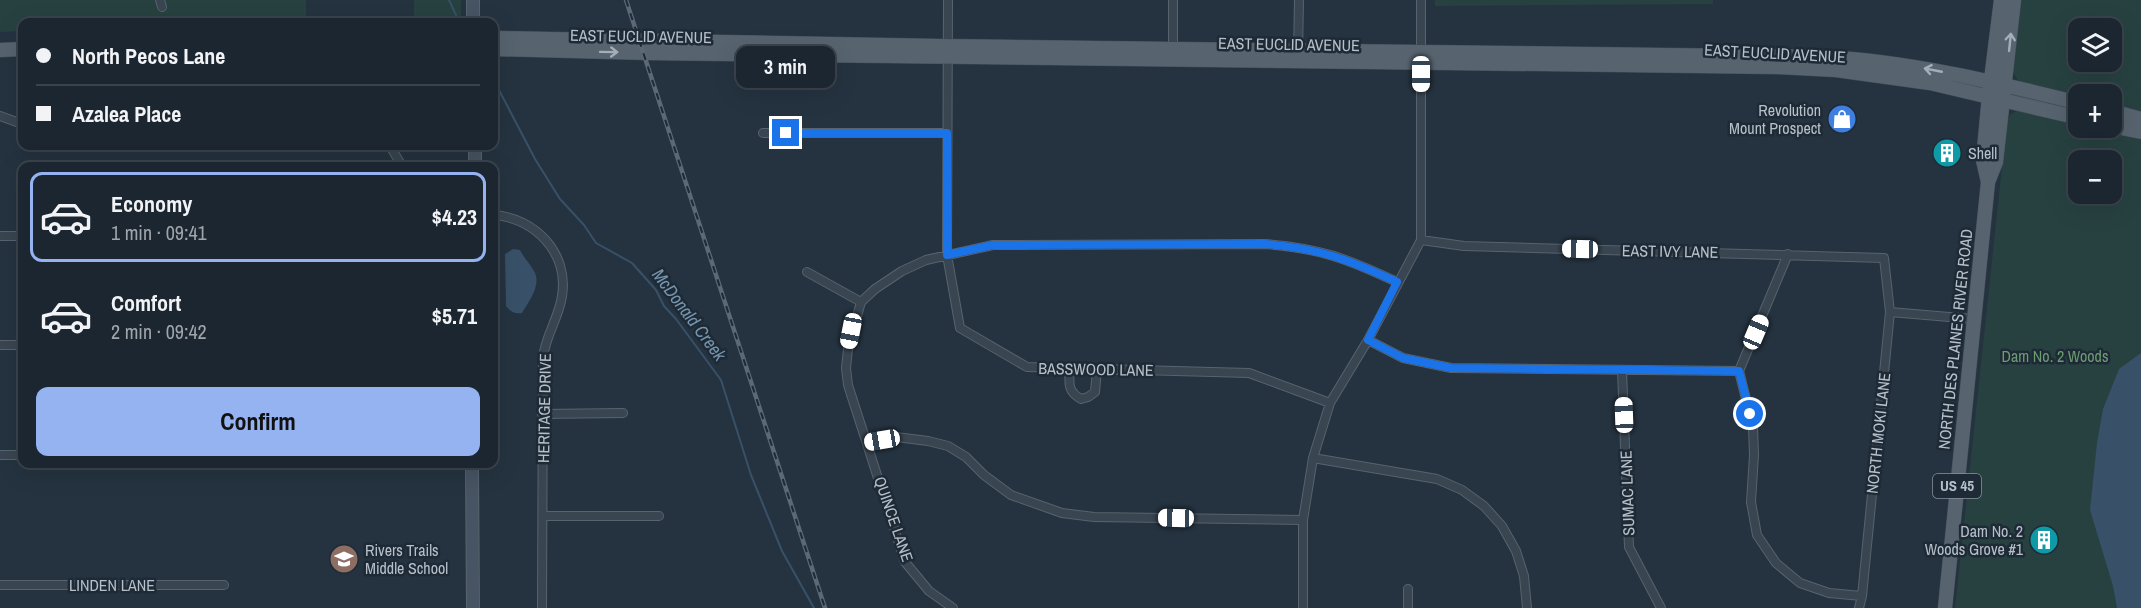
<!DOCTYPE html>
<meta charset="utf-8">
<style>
:root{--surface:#1c2630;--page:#252e38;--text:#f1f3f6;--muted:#a0a5ab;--line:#3a434c;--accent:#95b2f1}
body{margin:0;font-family:"Archivo Narrow",sans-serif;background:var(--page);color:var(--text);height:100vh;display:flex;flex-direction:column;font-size:22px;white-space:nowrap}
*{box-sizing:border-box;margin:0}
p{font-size:20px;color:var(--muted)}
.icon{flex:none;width:33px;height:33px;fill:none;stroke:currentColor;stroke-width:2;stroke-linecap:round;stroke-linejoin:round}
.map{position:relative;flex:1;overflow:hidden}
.drawer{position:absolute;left:18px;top:162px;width:480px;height:306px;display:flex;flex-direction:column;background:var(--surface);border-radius:12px;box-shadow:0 6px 24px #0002,0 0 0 2px var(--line)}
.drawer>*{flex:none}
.banner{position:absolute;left:18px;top:18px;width:480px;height:132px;border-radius:12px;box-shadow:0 6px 24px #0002,0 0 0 2px var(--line);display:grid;align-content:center;height:132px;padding:0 18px;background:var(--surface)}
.tools{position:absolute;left:2068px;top:18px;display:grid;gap:12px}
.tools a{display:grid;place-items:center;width:54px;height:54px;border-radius:12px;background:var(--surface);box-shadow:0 6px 24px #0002,0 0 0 2px var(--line);font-size:30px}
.end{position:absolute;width:27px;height:27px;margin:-14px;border:8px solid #1a73e8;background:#fff;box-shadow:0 0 0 3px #fff}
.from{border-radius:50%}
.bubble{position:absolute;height:42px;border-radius:12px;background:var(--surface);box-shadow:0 6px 24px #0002,0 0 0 2px var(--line);font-size:20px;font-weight:800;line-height:42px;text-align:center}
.car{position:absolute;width:18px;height:36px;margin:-18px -9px;border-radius:8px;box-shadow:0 0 4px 2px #0007;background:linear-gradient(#fff 24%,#345 0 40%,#fff 0 76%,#345 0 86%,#fff 0)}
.banner b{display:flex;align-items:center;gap:21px;height:57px;font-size:22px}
.banner b+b{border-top:2px solid var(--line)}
.banner i{width:15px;height:15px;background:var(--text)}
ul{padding:10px 0 0;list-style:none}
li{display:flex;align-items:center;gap:18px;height:90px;margin:0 12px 9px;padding:0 6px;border:3px solid transparent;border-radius:12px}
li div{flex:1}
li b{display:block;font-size:22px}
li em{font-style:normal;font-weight:800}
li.current{border-color:var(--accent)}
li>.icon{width:54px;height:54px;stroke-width:1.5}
.button{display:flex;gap:12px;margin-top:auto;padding:12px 18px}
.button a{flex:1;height:69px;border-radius:12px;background:var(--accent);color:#111;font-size:24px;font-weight:800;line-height:69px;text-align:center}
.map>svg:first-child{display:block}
</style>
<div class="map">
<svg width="2141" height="608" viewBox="0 0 2141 608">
<rect width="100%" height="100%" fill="#253340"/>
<path fill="#274141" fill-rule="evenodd" d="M0,0H306V22H22V31L0,32Z
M414,0H461V22H414Z
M1435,0H1713V4L1435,6Z
M2020,0H2141V113L2112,106V94H2079V98L2019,82L2013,72V67ZM2079,28H2112V62H2079Z
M2018,110L2079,123V128H2097L2141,140V608H1955L2007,120L2010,115ZM2079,160H2112V194H2079Z"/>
<path fill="#385168" d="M513,249L520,250C524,258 530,264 534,271C542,285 529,301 522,313C514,314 511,312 506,306L505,254Z
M2141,353V608H2117L2113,586L2090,510L2097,443L2103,409L2119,369Z"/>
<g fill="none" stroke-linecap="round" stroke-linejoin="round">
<path stroke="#385168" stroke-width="2" d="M449,0L456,15
M497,72L499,90L535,159L560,199L584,225L596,243L632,263L656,290L664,306L676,319L721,380L751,475L782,551L814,608"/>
<g stroke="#57636e" stroke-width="10">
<path id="street" d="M160,0L162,7
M948,0L947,255L960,328L1027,367L1249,373L1330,403
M1173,0V52
M1298,54L1299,0
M0,116L22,124
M763,133H947
M390,146L402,166
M494,215C535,218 569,253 562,296C559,318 545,336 543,358L542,608
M0,236H22
M1421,240L1464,246L1884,258L1890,312L1862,596L1859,608
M807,272L861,302
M1890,312L1973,319
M1368,340L1403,358L1451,368L1739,371
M0,345H22
M1070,368C1069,383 1067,391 1081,399L1088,397L1095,392L1097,369
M1622,371L1629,547L1661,608
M1739,371L1753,427L1754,455L1751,502L1757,535L1776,563L1800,583L1829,593L1862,596
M1739,371L1788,254
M542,414L623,413
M868,442L896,437L928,441L948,446L966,457L984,475L1011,495L1062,513L1094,517L1303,520
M0,455H22
M1313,458L1437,479L1462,490L1484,506L1502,526L1516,551L1524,576L1527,608
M543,516H659
M0,585H224
M953,608L929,591L905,562L848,385L846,368L848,349L861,302L875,289L902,271L926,260L993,245L1265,244C1320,248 1348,259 1397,282
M1303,608V520L1313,458L1330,403L1368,340L1421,240V0
M1408,608V589"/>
</g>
<g stroke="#57636e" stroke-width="14">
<path id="secondary" d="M473,0V22
M475,146V166
M472,464L473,608"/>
</g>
<g stroke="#434e59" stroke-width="15">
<path id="primary" d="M494,38L938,46L1821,57C1909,61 1994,82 2079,103
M494,49L649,53L1777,67L1836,70L1930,83L2079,118
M0,50L22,49
M2112,111L2141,119
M2112,126L2141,132
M1988,182L1983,160L1989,96L2001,0
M1945,608L1988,182L1996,162L2014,0"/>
</g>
<use href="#street" stroke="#394550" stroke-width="8"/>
<use href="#secondary" stroke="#475463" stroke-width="12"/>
<use href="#primary" stroke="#576470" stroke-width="14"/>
<g stroke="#5b6977" stroke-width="4.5">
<path id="rail" d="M626,0L825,608"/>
</g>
<use href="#rail" stroke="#1e2a35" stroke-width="2" stroke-dasharray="7" stroke-linecap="butt"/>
</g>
<defs><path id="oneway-shaft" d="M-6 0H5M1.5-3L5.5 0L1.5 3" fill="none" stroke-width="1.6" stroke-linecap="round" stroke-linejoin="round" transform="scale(1.5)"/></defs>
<g stroke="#a3aeb9">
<use href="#oneway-shaft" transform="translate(2010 42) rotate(-84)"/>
<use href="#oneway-shaft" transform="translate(609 52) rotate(1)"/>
<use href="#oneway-shaft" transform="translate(1933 70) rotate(-169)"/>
</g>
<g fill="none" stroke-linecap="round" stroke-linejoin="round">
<path stroke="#1a73e8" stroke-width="8" d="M786,133H947V255L993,245H1014L1265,244C1320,248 1349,260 1397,282L1368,340L1403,358L1451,368L1739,371L1750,414"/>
</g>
<defs>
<g id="shop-disc" transform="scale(1.5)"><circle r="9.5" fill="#3f7fe0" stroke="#1e2a35"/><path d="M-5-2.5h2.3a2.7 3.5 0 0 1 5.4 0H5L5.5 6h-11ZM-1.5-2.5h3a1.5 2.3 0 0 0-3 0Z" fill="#fff"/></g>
<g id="building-disc" transform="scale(1.5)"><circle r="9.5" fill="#0f9aa8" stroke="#1e2a35"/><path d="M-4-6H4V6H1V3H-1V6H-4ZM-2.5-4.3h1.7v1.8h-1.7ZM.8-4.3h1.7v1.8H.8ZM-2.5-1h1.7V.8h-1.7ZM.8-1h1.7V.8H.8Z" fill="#fff"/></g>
<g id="school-disc" transform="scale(1.5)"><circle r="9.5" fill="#8d6e63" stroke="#1e2a35"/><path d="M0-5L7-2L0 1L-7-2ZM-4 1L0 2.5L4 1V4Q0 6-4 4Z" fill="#fff"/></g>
</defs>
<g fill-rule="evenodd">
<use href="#shop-disc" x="1842" y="119"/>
<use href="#building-disc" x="1947" y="153"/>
<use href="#building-disc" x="2044" y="540"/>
<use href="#school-disc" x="344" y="559"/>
</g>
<g text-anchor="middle" stroke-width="5" stroke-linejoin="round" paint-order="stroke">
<rect fill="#1e2a35" stroke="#88939e" stroke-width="1.5" x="1933" y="474" width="48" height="24" rx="4.5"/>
<g font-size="15" font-weight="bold" fill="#b6c0cb">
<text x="1957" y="491">US 45</text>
</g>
<g font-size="16" fill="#b6c0cb" stroke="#1e2a35">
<text transform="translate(641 36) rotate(1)" y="6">EAST EUCLID AVENUE</text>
<text transform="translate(1289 44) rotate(1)" y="6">EAST EUCLID AVENUE</text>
<text transform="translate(1775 53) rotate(3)" y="6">EAST EUCLID AVENUE</text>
<text transform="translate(1670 251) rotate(1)" y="6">EAST IVY LANE</text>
<text transform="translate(1955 339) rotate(-84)" y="6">NORTH DES PLAINES RIVER ROAD</text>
<text transform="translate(1096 369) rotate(1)" y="6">BASSWOOD LANE</text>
<text transform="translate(544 408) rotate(-89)" y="6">HERITAGE DRIVE</text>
<text transform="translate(1878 433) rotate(-84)" y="6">NORTH MOKI LANE</text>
<text transform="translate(1627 493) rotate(-92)" y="6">SUMAC LANE</text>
<text transform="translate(894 519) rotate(71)" y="6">QUINCE LANE</text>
<text x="112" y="591">LINDEN LANE</text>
</g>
<g font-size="16" fill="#b6c0cb" stroke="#1e2a35" text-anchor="end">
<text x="1821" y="116">Revolution<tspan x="1821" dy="18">Mount Prospect</tspan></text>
<text x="1968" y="159" text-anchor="start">Shell</text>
<text x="2023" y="537">Dam No. 2<tspan x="2023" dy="18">Woods Grove #1</tspan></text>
<text x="365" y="556" text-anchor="start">Rivers Trails<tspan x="365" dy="18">Middle School</tspan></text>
</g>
<g font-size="16" fill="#6c9c72" stroke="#1e2a35">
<text x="2055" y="362">Dam No. 2 Woods</text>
</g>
<g font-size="18" font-style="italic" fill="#7594ae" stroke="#1e2a35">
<text transform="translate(689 315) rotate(53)" y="6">McDonald Creek</text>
</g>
</g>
</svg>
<div class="tools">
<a><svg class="icon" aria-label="layers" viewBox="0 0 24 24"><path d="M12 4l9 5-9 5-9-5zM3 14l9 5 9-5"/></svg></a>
<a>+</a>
<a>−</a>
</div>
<i class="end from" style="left:1750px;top:414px"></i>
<i class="end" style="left:786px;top:133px"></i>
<div class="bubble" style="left:736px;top:46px;width:99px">3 min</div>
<i class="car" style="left:1421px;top:74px;rotate:180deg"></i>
<i class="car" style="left:1580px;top:249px;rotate:271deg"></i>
<i class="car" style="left:851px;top:331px;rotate:191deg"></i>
<i class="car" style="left:1756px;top:332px;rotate:23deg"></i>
<i class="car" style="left:1624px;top:415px;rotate:358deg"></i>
<i class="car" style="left:882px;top:440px;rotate:260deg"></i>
<i class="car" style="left:1176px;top:518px;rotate:271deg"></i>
<div class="banner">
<b><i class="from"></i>North Pecos Lane</b>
<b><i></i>Azalea Place</b>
</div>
<section class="drawer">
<ul>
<li class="current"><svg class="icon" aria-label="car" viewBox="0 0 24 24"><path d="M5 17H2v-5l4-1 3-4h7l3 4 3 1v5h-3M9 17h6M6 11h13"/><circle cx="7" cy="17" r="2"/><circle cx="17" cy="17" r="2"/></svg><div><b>Economy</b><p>1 min · 09:41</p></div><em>$4.23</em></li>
<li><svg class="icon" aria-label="car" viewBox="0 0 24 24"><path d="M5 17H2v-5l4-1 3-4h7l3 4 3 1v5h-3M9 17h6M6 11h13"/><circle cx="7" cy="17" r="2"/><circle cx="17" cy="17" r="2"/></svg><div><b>Comfort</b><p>2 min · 09:42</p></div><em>$5.71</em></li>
</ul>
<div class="button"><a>Confirm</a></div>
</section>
</div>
